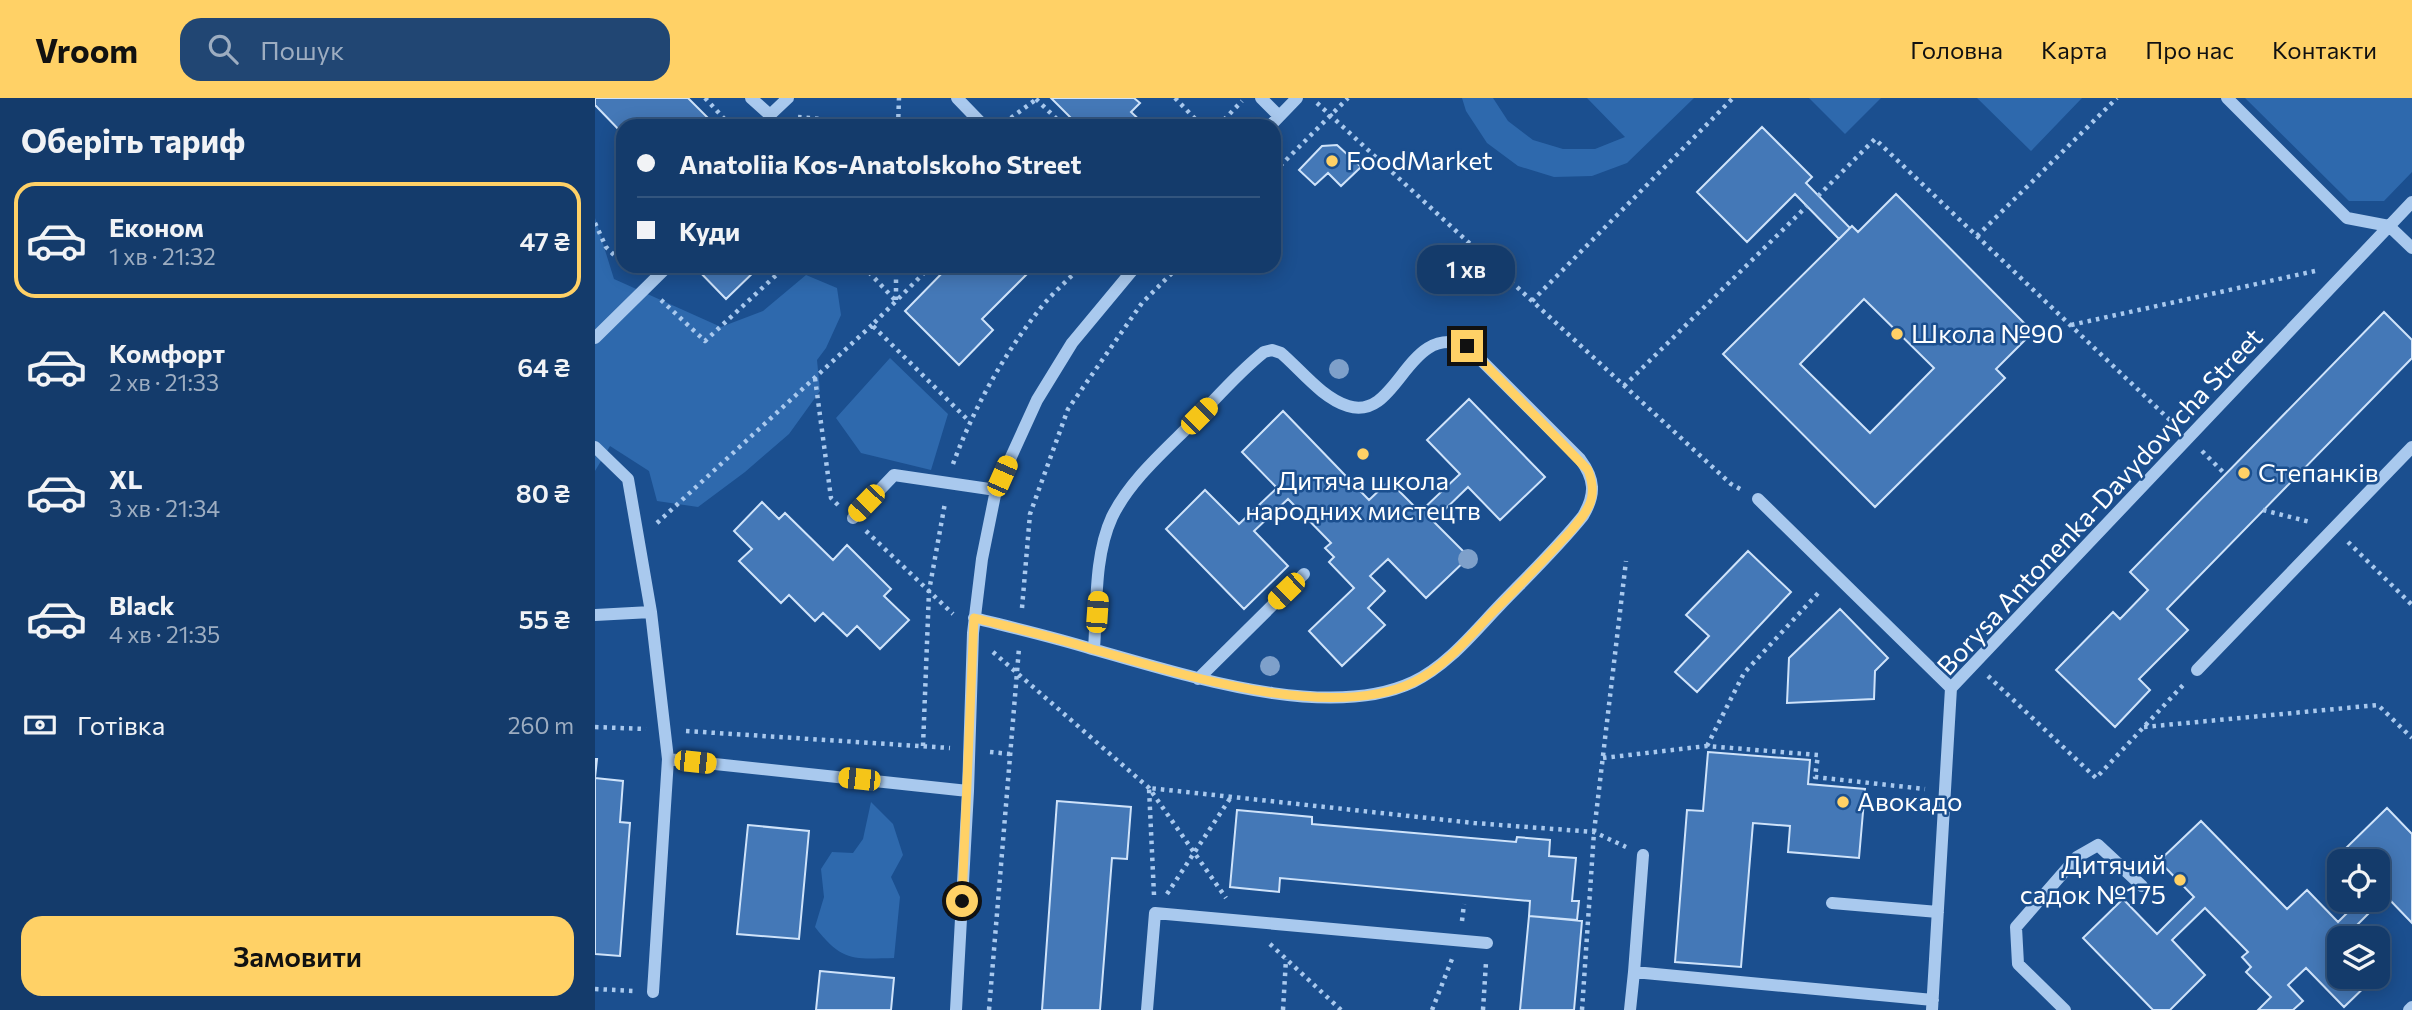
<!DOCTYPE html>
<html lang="uk">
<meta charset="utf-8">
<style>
:root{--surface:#143b6b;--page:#214673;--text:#f1f3f6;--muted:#9dadc1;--line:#33557e;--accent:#ffd166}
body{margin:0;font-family:Commissioner,sans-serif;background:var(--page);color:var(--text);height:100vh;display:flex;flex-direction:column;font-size:26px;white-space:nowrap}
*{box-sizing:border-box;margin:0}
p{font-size:23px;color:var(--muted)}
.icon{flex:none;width:38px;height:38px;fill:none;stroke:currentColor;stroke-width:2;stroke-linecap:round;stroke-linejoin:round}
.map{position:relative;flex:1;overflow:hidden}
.sheet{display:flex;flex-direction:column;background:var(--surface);width:595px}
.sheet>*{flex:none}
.hud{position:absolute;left:21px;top:21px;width:665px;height:154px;border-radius:21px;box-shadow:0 4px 18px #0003,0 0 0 2px var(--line);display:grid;align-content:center;height:154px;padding:0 21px;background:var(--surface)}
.fabs{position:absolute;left:1732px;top:751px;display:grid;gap:14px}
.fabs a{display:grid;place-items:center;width:63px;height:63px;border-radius:14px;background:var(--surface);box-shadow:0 4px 18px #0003,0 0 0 2px var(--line);font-size:35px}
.end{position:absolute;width:32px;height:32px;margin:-16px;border:9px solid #ffd166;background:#111;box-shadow:0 0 0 4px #111}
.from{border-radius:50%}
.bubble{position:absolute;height:49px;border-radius:21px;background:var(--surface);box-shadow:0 4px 18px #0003,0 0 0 2px var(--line);font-size:23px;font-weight:600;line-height:49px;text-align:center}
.car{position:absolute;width:21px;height:42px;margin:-21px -10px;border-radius:9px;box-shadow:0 0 5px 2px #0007;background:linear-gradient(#f5c518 24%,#345 0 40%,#f5c518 0 76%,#345 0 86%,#f5c518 0)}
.hud b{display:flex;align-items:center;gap:24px;height:66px;font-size:26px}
.hud b+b{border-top:2px solid var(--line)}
.hud i{width:18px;height:18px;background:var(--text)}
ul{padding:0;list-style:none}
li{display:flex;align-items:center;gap:21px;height:116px;margin:0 14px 10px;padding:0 7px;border:4px solid transparent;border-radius:21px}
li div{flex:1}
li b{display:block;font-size:26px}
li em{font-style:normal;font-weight:600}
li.active{border-color:var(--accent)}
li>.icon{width:63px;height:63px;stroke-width:1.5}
h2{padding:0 21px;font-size:32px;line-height:84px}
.pay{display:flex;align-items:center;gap:18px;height:77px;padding:0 21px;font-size:26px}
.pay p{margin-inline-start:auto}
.cta{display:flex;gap:14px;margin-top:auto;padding:14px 21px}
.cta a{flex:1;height:80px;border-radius:21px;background:var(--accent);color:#111;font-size:28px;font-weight:600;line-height:80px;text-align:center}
header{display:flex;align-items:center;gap:42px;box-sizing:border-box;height:98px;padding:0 35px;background:var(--accent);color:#111}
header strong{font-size:33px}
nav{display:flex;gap:38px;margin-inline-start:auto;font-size:24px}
.search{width:490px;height:63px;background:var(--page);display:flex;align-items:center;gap:18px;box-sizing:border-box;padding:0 24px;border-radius:21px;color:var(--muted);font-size:26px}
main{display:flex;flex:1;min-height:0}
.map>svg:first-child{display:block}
</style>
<header>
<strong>Vroom</strong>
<div class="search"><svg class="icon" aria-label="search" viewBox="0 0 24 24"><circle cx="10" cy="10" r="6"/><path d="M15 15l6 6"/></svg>Пошук</div>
<nav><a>Головна</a><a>Карта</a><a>Про нас</a><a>Контакти</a></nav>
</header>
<main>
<section class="sheet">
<h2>Оберіть тариф</h2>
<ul>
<li class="active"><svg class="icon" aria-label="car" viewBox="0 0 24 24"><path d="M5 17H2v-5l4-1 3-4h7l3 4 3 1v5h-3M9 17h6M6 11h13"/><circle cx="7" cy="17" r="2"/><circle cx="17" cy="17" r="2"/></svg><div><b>Економ</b><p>1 хв · 21:32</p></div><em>47 ₴</em></li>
<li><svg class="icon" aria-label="car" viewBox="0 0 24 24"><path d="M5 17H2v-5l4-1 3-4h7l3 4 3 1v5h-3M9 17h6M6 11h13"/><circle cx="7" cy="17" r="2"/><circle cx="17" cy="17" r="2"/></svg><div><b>Комфорт</b><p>2 хв · 21:33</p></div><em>64 ₴</em></li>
<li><svg class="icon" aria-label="car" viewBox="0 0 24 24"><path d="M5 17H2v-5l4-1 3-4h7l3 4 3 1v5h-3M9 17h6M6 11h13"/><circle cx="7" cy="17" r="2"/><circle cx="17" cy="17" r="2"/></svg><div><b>XL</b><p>3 хв · 21:34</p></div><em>80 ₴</em></li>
<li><svg class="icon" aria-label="car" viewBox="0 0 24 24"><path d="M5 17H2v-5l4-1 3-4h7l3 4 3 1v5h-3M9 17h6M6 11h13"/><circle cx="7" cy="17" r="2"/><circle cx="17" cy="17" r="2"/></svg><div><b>Black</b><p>4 хв · 21:35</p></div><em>55 ₴</em></li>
</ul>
<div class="pay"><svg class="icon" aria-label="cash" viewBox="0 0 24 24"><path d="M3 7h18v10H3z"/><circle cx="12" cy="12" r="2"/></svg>Готівка<p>260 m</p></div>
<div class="cta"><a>Замовити</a></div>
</section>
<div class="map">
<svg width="1817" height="912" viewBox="0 0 1817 912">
<rect width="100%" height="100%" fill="#1b4f8f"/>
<path fill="#2e69ad" d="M867,0H898L913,23L938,42L968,51H1000L1030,39L992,0H1099L1032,65L997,78L959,79L923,68L892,45L871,13Z
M1214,0H1286L1250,36Z
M1382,0H1487L1436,53Z
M1650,0H1817V74L1789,103H1754Z
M0,120L19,181L126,229L168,213L211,177L242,190L246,217L231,250L222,262L225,293L194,336L150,374L103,409L62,403L54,373L15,348L0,373Z
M295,260L353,316L336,372L266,355L241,320Z
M276,704L298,726L308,757L296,779L305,799L299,860C258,861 247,864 220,829L229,799L226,771L237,754L258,755L268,741Z"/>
<path fill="#4478b7" stroke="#cfe3fa" stroke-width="2" fill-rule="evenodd" d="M0,0H93L121,28H28V36L0,7Z
M456,0H539L545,5L536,14L551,28H484Z
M1167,29L1217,79L1211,85L1255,130L1244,141L1200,96L1152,144L1102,94Z
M742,47L766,69L746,88L733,75L720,87L704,72L727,48Z
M1301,96L1438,234L1401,271L1410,280L1280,409L1128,256L1257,128L1263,134ZM1269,201L1339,270L1275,335L1205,266Z
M99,168H165L131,201Z
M354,168H440L387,221L398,232L364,267L310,213Z
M1789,214L1817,242V260L1572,511L1593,532L1544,581L1555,592L1520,629L1461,572L1518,514L1525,521L1553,492L1535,474Z
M874,301L950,379L905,422L873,389L838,423L874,459L831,500L793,461L775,478L790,493L773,510L790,527L747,568L714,533L759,490L734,464L739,459L730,450L736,445L693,401L659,433L693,468L649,511L571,431L610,392L644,426L682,390L647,354L688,313L774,402L794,383L825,414L865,376L832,342Z
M167,404L184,421L190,415L238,462L252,447L296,491L289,498L314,522L285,551L262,528L252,538L228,515L220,523L194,497L186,505L144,463L157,451L139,433Z
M1153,453L1196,494L1102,594L1080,574L1114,538L1091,517Z
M1245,511L1293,560L1280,573L1279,601L1192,605L1194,560Z
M1113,654L1215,662L1213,686L1270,691L1264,760L1193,754L1195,728L1158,725L1146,869L1080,864L1092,712L1108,713Z
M0,661H2L0,680L28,683L25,724L35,725L25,858L0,856Z
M462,703L536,709L532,761L517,760L505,912H447Z
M1792,710L1817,736V825L1791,798L1756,833L1763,840H1745V878H1781L1749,909L1711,870L1693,887L1708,903L1698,912H1663L1676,899L1651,874L1656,869L1647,859L1653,854L1610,810L1577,842L1610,877L1575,912H1558L1488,840L1528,801L1562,836L1599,799L1564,763L1606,723L1692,811L1712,792L1743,824L1765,802H1783V763H1761L1750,751Z
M642,712L717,719V726L921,744L922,739L955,742L954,758L981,760L977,803H984L982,822L934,818L935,803L685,780L684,794L635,789Z
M153,727L214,733L204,841L142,836Z
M934,818L987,823L979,912H925Z
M225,873L299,880L296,912H221Z"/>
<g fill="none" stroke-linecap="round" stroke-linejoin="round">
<path stroke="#a9c9ee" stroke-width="4.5" stroke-dasharray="3.5 5" stroke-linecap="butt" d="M110,0L136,28
M580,0L607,28
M441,1L469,28
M722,5L1136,386L1147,392
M203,19L307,28
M409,25L443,0
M303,28L304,0
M623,28L647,3
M679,74L753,0
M1223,98L1280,41L1578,325
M0,125L11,149L28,166
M1382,138L1522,0
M268,168L301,203
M336,168L277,227L374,323
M66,202L110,243L191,168
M301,202V168
M937,203L1138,0
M1476,227L1720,173
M220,280L236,400L244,408
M1029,288L1212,108
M1607,353L1630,376
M358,366C379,309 410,254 448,207C460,193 474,181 486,168
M1668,412L1715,424
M62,425L277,227
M271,433L358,516
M1753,444L1817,507
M427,510L435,416L473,311L547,205L584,168
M398,554L554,690L631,800
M1393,578L1501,680L1590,585
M0,629L51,631
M1549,629L1783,607L1817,640
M91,633L355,650
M328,648L334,493L350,405
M1112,648L1149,575L1226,492
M395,654L415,656
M1008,660L1112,648L1223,657L1220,679L1330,691
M572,796L636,699
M559,797L554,690L879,725L999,734L1031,749
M867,823L869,806
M675,846L746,912
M0,891L39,893
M394,912L424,550
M688,912L691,861
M837,912L857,861
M888,912L891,864
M987,912L999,734L1031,463"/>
<path stroke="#a9c9ee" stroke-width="12" d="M156,0L175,17L193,0
M362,0L389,28
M666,0L684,18
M1632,0L1752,120L1794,128L1817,150
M675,28L702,0
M0,240L73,168
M0,349L33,381L56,514L73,661L373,693
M1163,401L1356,590
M258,420L299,377L401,392
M0,517L56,514
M379,520C419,530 458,539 497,551C585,575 731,625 818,584C853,567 879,534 905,507C933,478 963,449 988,418C1001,396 1000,381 985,361L872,248C811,223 804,324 753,308C727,300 706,272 686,255L677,252L669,254C645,273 625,296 604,318C574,349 536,380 517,419C499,458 502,509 499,551
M1602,572L1817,349
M603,581L709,476
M1237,805L1343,814
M1039,874L1048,757
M58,894L73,661
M361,912L373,693L378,535L387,461L401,392L442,302L477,245L541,168
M552,912L560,815L892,845
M1035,912L1039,874L1338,902
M1337,912L1356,590L1817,104
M1470,912L1423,866L1421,829L1482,759L1503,747L1547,788
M1814,912L1817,909"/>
</g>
<g fill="#7ea0ca">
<circle cx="744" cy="271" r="10"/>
<circle cx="873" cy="461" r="10"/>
<circle cx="675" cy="568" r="10"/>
</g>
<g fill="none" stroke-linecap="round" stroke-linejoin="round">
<path stroke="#ffd166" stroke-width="9" d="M367,803L379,520C419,530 458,539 497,551C583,575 735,625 819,584C850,569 874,539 898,514C924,488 950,461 975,434C993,412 1004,401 993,372L872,248"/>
</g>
<g fill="#ffd166" stroke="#1b4f8f" stroke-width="2.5">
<circle cx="737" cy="63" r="7"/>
<circle cx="1302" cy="236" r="7"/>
<circle cx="768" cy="356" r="7"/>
<circle cx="1649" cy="375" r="7"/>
<circle cx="1248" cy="704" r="7"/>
<circle cx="1585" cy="782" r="7"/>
</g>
<g text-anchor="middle" stroke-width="5" stroke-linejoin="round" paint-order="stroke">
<g font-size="26" fill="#fff" stroke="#1b4f8f" text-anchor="start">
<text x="751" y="72">FoodMarket</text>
<text x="1316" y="245">Школа №90</text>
<text x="1663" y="384">Степанків</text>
<text x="768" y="392" text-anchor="middle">Дитяча школа<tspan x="768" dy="30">народних мистецтв</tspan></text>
<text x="1262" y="713">Авокадо</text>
<text x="1571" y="776" text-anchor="end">Дитячий<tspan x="1571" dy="30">садок №175</tspan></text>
</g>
<g font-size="26" fill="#fff" stroke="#1b4f8f">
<text transform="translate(1505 404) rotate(-47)" y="9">Borysa Antonenka-Davydovycha Street</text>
</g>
</g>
</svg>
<div class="fabs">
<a><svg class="icon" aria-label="locate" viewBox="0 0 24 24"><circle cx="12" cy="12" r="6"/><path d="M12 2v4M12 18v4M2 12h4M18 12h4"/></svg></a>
<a><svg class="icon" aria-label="layers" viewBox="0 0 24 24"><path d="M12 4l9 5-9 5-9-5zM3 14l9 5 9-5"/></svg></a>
</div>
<i class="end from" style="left:367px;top:803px"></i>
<i class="end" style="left:872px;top:248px"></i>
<div class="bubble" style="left:822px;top:147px;width:98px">1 хв</div>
<i class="car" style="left:604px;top:318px;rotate:45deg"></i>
<i class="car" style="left:407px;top:378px;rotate:24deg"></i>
<i class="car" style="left:271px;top:405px;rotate:224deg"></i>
<i class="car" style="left:691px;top:493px;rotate:226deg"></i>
<i class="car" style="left:502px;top:514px;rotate:4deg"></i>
<i class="car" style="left:100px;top:664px;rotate:96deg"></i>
<i class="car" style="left:264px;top:681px;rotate:276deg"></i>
<div class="hud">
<b><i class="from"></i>Anatoliia Kos-Anatolskoho Street</b>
<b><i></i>Куди</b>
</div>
</div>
</main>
